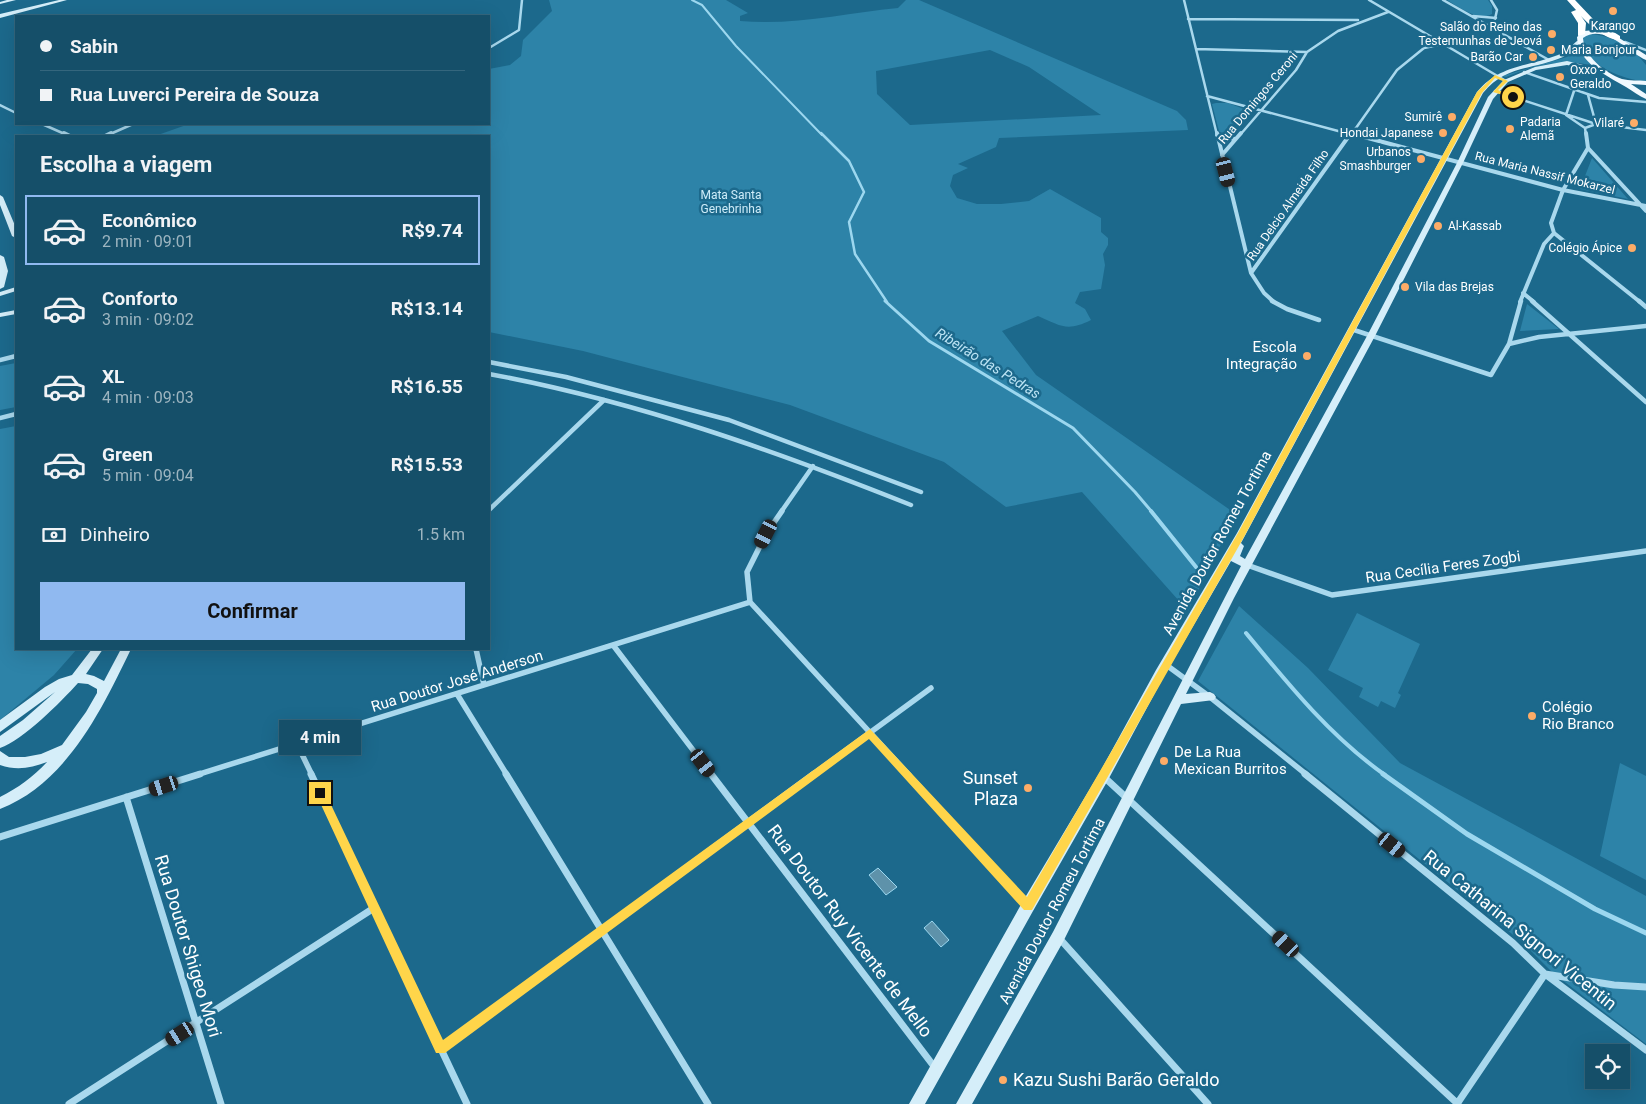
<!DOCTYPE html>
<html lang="pt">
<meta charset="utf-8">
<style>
:root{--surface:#154f69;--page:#1e566f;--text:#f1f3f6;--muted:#9db5c0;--line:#34667d;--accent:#90b9f0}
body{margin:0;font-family:Roboto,sans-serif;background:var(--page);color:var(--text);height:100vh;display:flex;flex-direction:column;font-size:19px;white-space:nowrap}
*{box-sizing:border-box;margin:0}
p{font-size:16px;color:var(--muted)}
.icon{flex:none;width:28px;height:28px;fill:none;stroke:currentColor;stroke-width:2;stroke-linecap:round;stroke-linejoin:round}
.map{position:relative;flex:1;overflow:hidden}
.drawer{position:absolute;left:15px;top:135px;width:475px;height:515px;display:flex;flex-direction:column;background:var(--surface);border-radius:0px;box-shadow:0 5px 20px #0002,0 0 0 1px var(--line)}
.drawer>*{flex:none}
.guide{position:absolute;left:15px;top:15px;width:475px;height:110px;border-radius:0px;box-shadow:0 5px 20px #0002,0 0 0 1px var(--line);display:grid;align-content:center;height:110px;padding:0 25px;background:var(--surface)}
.fabs{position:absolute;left:1585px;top:1044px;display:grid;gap:10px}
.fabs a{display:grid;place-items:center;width:45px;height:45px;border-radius:0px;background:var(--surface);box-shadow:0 5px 20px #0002,0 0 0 1px var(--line);font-size:25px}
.end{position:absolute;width:22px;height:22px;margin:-11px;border:6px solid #ffd54a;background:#111;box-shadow:0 0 0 2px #111}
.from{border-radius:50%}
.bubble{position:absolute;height:35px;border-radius:0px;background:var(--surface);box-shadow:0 5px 20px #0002,0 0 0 1px var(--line);font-size:16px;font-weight:700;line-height:35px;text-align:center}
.car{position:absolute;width:15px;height:30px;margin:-15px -8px;border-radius:6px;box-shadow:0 0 4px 1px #0007;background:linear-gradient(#222 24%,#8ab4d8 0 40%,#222 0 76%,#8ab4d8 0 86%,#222 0)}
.guide b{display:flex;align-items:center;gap:18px;height:48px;font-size:19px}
.guide b+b{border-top:1px solid var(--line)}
.guide i{width:12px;height:12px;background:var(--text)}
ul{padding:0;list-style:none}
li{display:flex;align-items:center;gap:15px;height:70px;margin:0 10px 8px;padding:0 15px;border:2px solid transparent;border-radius:0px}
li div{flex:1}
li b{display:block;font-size:19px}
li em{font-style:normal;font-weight:700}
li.current{border-color:var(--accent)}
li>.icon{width:45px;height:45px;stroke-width:1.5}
h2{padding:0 25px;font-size:22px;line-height:60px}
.pay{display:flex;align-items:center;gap:12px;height:55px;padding:0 25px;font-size:19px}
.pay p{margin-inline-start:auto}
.button{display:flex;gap:10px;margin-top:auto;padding:10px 25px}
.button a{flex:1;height:58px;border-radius:0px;background:var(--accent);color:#111;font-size:20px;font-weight:700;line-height:58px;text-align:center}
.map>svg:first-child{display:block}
</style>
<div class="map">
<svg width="1646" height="1104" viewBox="0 0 1646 1104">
<rect width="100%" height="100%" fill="#1c698c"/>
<path fill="#2d83a8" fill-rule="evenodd" d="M549,0H726L748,13L740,16V21C793,26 846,13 898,8L906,0H919L1177,111L1186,120L1188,130L999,138L996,147L958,164L968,168L953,175L950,186L957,198L977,204H1001L1029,201L1050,189L1101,218V232L1108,238V245L1103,254L1105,265L1101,289L1080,292L1075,303L1085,309L1091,320C1067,332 1061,326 1038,316L1002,331L1036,375L1236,514L1188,611L1082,492L1006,507L944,462L790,405L583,351L489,332V136H155L189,124H489V69L510,65L521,56L523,40L552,11ZM990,50L1029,67L1101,115L910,125L877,94L876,71Z
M1447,0H1488L1492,6V14C1478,22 1459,7 1447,0Z
M1589,34C1612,35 1633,47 1646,65V81C1627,82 1574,61 1584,36Z
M1576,48L1594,66C1563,58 1535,65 1506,77L1502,76L1567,57Z
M1216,103H1228L1249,111L1233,134L1225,135L1219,131L1212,104Z
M1592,158L1628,199L1580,189Z
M1527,304L1559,329L1520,331Z
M16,363V407L0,410V366Z
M16,426V649H77L54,675L0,720V429Z
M1239,606L1308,668L1400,763L1646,896V1044L1553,973L1522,942L1198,681Z
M1357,613L1420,644L1398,693L1401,695L1395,708L1381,701L1378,707L1359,697L1363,688L1328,670Z
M1620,763L1646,776V880L1600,856Z"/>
<path fill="#5e92aa" stroke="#9cd7ef" d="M878,868L897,887L886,895L869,875Z
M932,921L949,940L941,947L924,928Z"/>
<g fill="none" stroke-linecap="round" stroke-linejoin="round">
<path stroke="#9cd7ef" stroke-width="2" d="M692,0L702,5L736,46L822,135"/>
<path stroke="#9cd7ef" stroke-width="2.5" d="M821,133L849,161L864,192L849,222L855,254L887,302"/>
<path stroke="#9cd7ef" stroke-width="3" d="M885,301L929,341L1073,428L1135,492L1152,512"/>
<path stroke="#9cd7ef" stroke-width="4" d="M1151,511L1196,567
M1246,633C1288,684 1331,737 1385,775"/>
<path stroke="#9cd7ef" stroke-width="5" d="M1383,774L1467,834L1595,909L1646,933"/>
<path stroke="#a9d8ed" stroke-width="2.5" d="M1184,0L1217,135
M1369,0L1506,81
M1443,0L1549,60
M1491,0L1497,10L1493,28
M1473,16L1496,18
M1188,19L1358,20
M1625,42L1646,50
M489,48L519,30L522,0
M1196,49L1307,52
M1524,72L1599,98L1646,102
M1495,91L1596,124L1646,130
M1574,91L1566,115L1585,128L1586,135
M1207,96L1353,135
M0,105L16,113
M42,124L67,135
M1585,128L1596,124L1588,95
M108,135L133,124
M1240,135L1296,70L1307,52L1338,31L1388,12
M1351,135L1397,70L1424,48L1443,44"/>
<path stroke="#a9d8ed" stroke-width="4" d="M64,133L70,136
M1217,133L1251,273L1264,293L1274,302
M1349,133L1563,190L1646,206
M1217,135L1235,139
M105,136L111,133
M1588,148L1646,211
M1222,155L1241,133
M1554,233L1640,302
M1251,273L1351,133
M1523,293L1534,302
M1520,302L1544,244L1554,233L1551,223L1563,190L1588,148L1586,133"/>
<path stroke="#a9d8ed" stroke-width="4.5" d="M1272,301L1287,309L1319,320
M1532,301L1646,402
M1639,301L1646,307
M1351,329L1491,375L1509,344L1521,301
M1509,344L1539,337L1646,326
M0,360L16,356
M489,362L566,377L729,420L921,492
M489,374C635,401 773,450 911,505
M0,418L16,414
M489,510L604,400
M781,512L813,466"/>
<path stroke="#a9d8ed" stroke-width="5.5" d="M1247,565L1332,595L1646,551
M750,602L909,775
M750,602L747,572L766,534L782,511
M613,645L712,775
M476,649L484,685
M1165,664L1210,697L1307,775
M457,694L507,775
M297,744L312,775
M196,775L750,602
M812,775L931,688"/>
<path stroke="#a9d8ed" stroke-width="7" d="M311,774L467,1104
M506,774L708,1104
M711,774L936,1069
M907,774L1026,904
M1305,774L1513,943L1545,974L1646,1050
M1104,777L1458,1104
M126,797L221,1104
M0,837L200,774
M1060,939L1208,1104
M1545,974L1614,985L1646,987
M440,1049L814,774
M69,1104L374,908
M1457,1104L1545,974"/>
<path fill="#d5eef9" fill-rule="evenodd" d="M7,0H16L0,4V2Z
M59,0H67L0,18V14Z
M1577,41L1582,42C1576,47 1570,53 1563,57C1533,70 1506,65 1483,93L1241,543L1244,546L1240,556L1245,559L1367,336L1457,163L1488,97L1504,80L1535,67L1567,61L1608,71L1605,73L1567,65L1536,70L1508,82L1493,99L1463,163L1375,336L1234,598L1186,694L1210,692L1214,694L1216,697L1214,700L1181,704L1063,942L972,1104H956L1053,932L1241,566L1231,561L1164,676L1108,780L1033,911L925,1104H909L1023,901L1100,772L1156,670L1237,533L1477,92C1500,64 1528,67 1558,55C1565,52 1571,46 1577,41Z
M0,195L3,197L16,228V238L12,236L0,205Z
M0,255L4,257L8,271L4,287L0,289Z
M16,287V291L0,296V292Z
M16,310V314L0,317V313Z
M92,649H103L86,674L94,676L104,681L121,649H131C102,709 67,783 0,809V797C18,788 33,777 47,762C31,768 17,771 0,765V751L9,757H25L41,754L62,745L86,712L97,693V689L88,684L78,683C61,702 23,740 0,748V736L23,720L55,692L0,732V720L45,687L59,679L72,675Z"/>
<path fill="#eff9ff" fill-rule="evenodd" d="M1595,30L1616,36L1646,55V60C1628,52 1604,23 1583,38C1584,56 1605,73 1622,79C1629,81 1639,80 1646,81V85L1631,84L1646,94V99C1639,96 1633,91 1626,87C1606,75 1578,63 1577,37L1584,31Z"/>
<path fill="#fff" fill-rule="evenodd" d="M1567,0H1575L1593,19L1620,36V40C1608,41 1589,25 1581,16L1586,23L1585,34L1578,36V23L1571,12L1576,10Z"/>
</g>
<path fill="#ffd54a" d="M1495,75L1508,81L1498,90L1515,97L1513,98L1493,92L1503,81L1495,78L1482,93L1244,537L1032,910H1024L869,739L445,1053H436L317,796V790H324L443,1040L870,729L1027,897L1238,533L1477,92Z"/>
<g fill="#fdac67" stroke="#1c698c" stroke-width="2">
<circle cx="1613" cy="11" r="5"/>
<circle cx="1552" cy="34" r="5"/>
<circle cx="1551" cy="50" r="5"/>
<circle cx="1533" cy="57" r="5"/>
<circle cx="1560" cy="77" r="5"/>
<circle cx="1452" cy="117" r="5"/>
<circle cx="1634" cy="123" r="5"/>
<circle cx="1510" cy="129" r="5"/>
<circle cx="1443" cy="133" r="5"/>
<circle cx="1421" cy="159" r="5"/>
<circle cx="1438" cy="226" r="5"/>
<circle cx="1632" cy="248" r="5"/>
<circle cx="1405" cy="287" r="5"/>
<circle cx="1307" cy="356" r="5"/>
<circle cx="1532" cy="716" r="5"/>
<circle cx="1164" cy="761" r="5"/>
<circle cx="1028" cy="788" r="5"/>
<circle cx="1003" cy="1080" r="5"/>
</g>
<g text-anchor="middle" stroke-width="5" stroke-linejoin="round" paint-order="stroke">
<g font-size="12" fill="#fff" stroke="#1c698c" text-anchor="end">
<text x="1613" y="30" text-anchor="middle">Karango</text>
<text x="1542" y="31">Salão do Reino das<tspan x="1542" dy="14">Testemunhas de Jeová</tspan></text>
<text x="1561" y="54" text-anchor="start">Maria Bonjour</text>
<text x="1523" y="61">Barão Car</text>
<text x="1570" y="74" text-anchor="start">Oxxo -<tspan x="1570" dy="14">Geraldo</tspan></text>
<text x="1442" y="121">Sumirê</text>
<text x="1520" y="126" text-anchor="start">Padaria<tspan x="1520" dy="14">Alemã</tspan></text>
<text x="1624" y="127">Vilaré</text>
<text x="1433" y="137">Hondai Japanese</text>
<text x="1411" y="156">Urbanos<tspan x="1411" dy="14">Smashburger</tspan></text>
<text x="1448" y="230" text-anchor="start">Al-Kassab</text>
<text x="1622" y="252">Colégio Ápice</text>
<text x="1415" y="291" text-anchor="start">Vila das Brejas</text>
</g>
<g font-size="12" fill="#fff" stroke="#1c698c">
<text transform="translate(1258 98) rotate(-50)" y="4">Rua Domingos Ceroni</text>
<text transform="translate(1545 173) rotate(14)" y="4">Rua Maria Nassif Mokarzel</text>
<text transform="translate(1288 205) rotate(-55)" y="4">Rua Delcio Almeida Filho</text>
</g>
<g font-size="12" fill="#ceecf9" stroke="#1c698c">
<text x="731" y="199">Mata Santa<tspan x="731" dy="14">Genebrinha</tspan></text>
</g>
<g font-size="14" font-style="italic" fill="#bce4f5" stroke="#1c698c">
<text transform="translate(988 363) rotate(32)" y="5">Ribeirão das Pedras</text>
</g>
<g font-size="15" fill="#fff" stroke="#1c698c" text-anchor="start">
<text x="1297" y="352" text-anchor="end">Escola<tspan x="1297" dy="17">Integração</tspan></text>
<text x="1542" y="712">Colégio<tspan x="1542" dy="17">Rio Branco</tspan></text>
<text x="1174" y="757">De La Rua<tspan x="1174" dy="17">Mexican Burritos</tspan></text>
</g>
<g font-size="15" fill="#fff" stroke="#1c698c">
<text transform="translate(1217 543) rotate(-61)" y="5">Avenida Doutor Romeu Tortima</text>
<text transform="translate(1443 567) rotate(-8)" y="5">Rua Cecília Feres Zogbi</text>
<text transform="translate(457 681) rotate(-17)" y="5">Rua Doutor José Anderson</text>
<text transform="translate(1052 911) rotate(-62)" y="5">Avenida Doutor Romeu Tortima</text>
</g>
<g font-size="18" fill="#fff" stroke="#1c698c" text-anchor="end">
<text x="1018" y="784">Sunset<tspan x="1018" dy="21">Plaza</tspan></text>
<text x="1013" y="1086" text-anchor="start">Kazu Sushi Barão Geraldo</text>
</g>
<g font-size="18" fill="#fff" stroke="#1c698c">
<text transform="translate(1520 930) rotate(39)" y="6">Rua Catharina Signori Vicentin</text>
<text transform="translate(850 931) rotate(53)" y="6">Rua Doutor Ruy Vicente de Mello</text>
<text transform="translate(188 946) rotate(73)" y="6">Rua Doutor Shigeo Mori</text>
</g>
</g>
</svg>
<div class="fabs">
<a><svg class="icon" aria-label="locate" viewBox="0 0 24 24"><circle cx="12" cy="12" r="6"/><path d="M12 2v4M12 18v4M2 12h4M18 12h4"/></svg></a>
</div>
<i class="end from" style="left:1513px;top:97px"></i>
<i class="end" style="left:320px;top:793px"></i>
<div class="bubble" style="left:279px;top:720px;width:82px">4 min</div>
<i class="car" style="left:1226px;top:172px;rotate:166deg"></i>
<i class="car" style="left:766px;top:534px;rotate:207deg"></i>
<i class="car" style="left:703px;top:763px;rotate:143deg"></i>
<i class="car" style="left:164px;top:786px;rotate:252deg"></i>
<i class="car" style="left:1392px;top:845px;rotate:129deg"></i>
<i class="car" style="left:1286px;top:944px;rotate:313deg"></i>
<i class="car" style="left:180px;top:1034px;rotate:237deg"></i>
<div class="guide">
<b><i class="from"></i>Sabin</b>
<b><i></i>Rua Luverci Pereira de Souza</b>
</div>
<section class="drawer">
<h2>Escolha a viagem</h2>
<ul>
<li class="current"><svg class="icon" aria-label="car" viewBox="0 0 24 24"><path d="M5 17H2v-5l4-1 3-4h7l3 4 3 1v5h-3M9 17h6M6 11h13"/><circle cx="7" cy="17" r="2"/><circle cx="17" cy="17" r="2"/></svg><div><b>Econômico</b><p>2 min · 09:01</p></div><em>R$9.74</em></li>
<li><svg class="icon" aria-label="car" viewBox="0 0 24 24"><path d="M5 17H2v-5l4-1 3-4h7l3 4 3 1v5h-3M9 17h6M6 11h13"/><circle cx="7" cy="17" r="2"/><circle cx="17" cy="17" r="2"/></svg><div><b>Conforto</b><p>3 min · 09:02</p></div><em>R$13.14</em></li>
<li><svg class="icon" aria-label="car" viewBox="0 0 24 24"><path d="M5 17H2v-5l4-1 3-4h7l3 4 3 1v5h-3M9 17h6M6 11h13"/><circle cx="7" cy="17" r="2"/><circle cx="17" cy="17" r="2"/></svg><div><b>XL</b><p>4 min · 09:03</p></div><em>R$16.55</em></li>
<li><svg class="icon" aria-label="car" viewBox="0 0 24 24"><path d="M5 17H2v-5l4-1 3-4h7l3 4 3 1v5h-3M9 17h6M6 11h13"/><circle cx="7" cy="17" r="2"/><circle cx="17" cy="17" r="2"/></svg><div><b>Green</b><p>5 min · 09:04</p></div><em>R$15.53</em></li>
</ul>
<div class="pay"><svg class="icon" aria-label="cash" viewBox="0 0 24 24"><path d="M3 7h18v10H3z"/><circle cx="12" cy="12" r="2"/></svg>Dinheiro<p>1.5 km</p></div>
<div class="button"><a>Confirmar</a></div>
</section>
</div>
